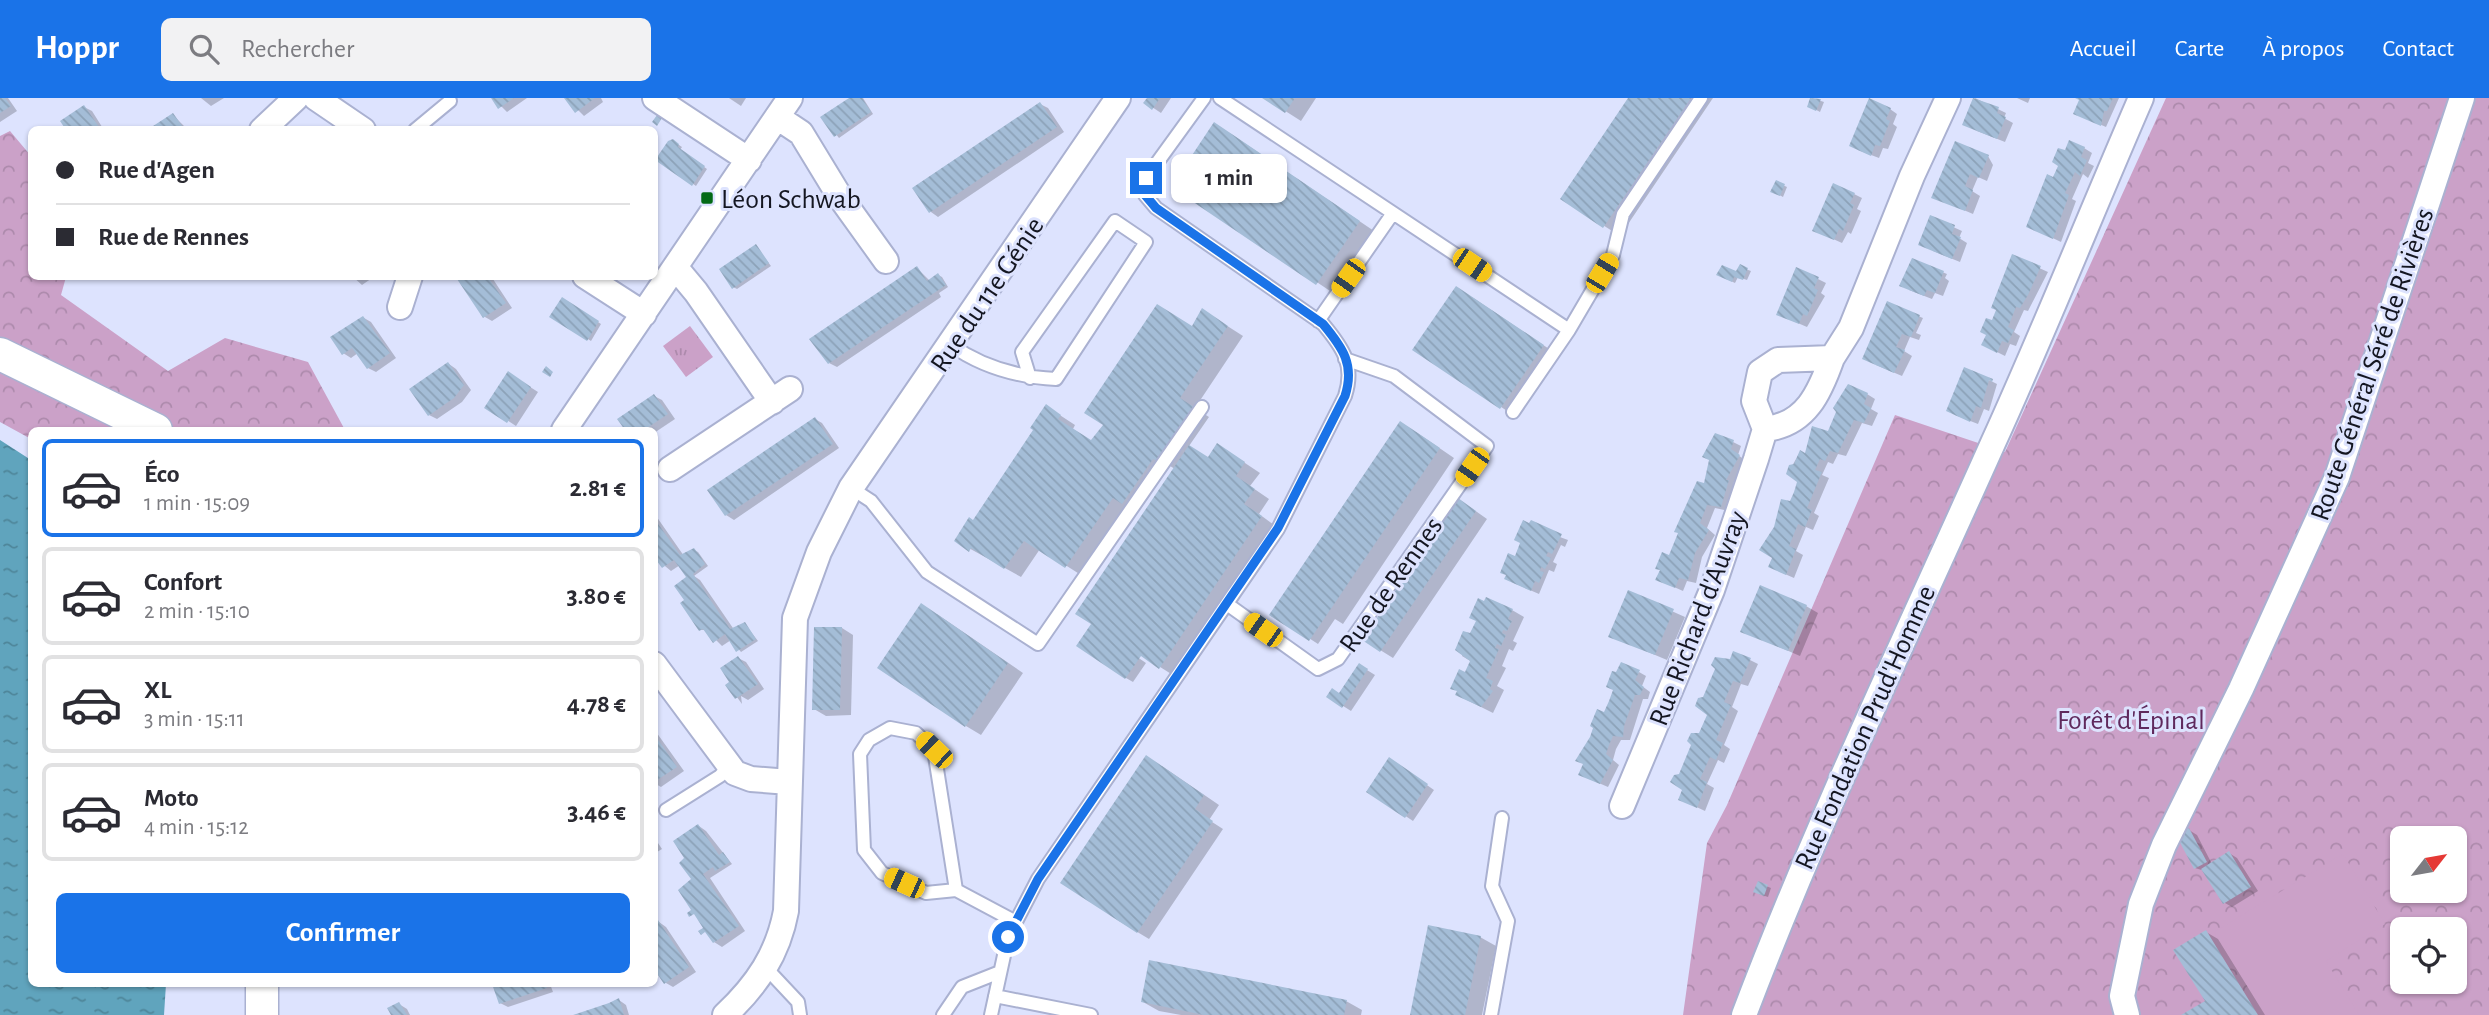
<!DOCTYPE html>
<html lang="fr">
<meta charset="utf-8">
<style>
:root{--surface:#fff;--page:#f2f2f3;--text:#2b2b33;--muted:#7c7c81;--line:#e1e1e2;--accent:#1a73e8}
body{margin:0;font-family:"Alegreya Sans",sans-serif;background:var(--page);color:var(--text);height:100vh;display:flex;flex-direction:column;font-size:26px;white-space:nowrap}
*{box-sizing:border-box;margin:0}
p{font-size:23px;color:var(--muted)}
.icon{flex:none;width:38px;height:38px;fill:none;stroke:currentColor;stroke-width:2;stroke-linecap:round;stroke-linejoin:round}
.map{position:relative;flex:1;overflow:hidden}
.drawer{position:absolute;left:28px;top:329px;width:630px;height:560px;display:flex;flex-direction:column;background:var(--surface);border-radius:10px;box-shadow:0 2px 5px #0004}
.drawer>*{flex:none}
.banner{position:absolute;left:28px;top:28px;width:630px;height:154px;border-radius:10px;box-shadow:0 2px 5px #0004;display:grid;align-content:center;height:154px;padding:0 28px;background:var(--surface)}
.needle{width:46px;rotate:59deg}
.fabs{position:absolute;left:2390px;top:728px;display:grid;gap:14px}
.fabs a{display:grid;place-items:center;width:77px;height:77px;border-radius:10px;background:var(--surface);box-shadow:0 2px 5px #0004;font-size:35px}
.end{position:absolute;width:32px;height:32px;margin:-16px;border:9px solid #1a73e8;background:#fff;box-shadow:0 0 0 4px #fff}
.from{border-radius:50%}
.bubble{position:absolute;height:49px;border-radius:10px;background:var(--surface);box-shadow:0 2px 5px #0004;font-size:23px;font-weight:600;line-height:49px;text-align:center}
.car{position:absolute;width:21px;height:42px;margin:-21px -10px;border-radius:9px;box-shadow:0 0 5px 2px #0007;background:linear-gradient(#f5c518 24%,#345 0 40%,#f5c518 0 76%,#345 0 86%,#f5c518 0)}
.banner b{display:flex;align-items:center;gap:24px;height:66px;font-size:26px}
.banner b+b{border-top:2px solid var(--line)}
.banner i{width:18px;height:18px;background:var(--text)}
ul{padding:12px 0 0;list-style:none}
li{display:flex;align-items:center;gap:21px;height:98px;margin:0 14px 10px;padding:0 14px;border:4px solid var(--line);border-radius:10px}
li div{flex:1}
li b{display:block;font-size:26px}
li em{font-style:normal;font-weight:600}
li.on{border-color:var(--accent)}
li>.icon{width:63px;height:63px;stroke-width:1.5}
.action{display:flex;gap:14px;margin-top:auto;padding:14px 28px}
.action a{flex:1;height:80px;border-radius:10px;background:var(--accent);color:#fff;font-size:28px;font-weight:600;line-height:80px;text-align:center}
header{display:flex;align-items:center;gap:42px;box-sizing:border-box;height:98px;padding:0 35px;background:var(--accent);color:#fff}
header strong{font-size:33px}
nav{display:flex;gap:38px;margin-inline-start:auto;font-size:24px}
.search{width:490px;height:63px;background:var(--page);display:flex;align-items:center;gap:18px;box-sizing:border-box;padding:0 24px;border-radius:10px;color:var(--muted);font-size:26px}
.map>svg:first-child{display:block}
</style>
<header>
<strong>Hoppr</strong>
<div class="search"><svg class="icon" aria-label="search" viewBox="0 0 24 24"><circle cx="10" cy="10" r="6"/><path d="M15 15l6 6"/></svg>Rechercher</div>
<nav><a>Accueil</a><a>Carte</a><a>À propos</a><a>Contact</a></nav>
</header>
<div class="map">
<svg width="2489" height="917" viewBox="0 0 2489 917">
<defs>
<pattern id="forest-crowns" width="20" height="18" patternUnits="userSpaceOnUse" patternTransform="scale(1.75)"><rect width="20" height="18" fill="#cba1c8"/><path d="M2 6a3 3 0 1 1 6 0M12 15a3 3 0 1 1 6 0" fill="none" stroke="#ad8aac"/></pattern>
<pattern id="park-tufts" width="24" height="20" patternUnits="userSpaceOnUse" patternTransform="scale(1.75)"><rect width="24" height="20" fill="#cba1c8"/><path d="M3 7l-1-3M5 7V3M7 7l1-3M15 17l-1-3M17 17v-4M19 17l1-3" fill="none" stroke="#ad8aac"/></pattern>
<pattern id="water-ripples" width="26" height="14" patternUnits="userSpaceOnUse" patternTransform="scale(1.75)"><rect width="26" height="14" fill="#60a4bd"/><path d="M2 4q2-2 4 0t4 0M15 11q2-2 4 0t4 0" fill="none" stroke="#4e8599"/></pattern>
<pattern id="building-back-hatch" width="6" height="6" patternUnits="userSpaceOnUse" patternTransform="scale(1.75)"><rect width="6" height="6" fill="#a4bdd7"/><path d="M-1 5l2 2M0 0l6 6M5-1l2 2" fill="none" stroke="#8ca2b8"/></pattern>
</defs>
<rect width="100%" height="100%" fill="#dde3fe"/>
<path fill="url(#forest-crowns)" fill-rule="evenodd" d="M2166,0H2489V917H1683L1707,745L1727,707L1895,317L2005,354ZM2403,740H2455V793H2403ZM2403,831H2455V884H2403Z
M10,33L31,58L32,178L66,179L61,197L168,273L225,240L308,264L345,332H32L31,341L0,324V38Z"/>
<path fill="url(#park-tufts)" d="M690,228L713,259L686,279L663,248Z"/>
<path fill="#cba1c8" d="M2343,756L2385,826L2326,863L2359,917H2265L2214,834Z"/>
<path fill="url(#water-ripples)" d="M0,342L31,362L32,886H166L164,917H0Z"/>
<path fill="#0003" d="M0,0H8L17,13L0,24Z
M201,0H224L211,8Z
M493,0H527L507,14Z
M566,0H601L603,4L584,18Z
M729,0H746L741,8Z
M852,0H863L873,16L839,40L823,20Z
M1149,0H1171L1161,15L1146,5Z
M1265,0H1316L1301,23Z
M1630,0H1713L1620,138L1562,101Z
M1812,0L1824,4L1820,14L1809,8Z
M1975,0L2006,15L2004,20L2013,25L2005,44L1977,33L1969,15Z
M2017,0H2030L2028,5Z
M2082,0H2119L2106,29L2083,19Z
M1040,6L1048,10L1064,34L938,119L931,114L915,90Z
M84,9L92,13L104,32H68Z
M1890,11L1897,16L1893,26L1897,29L1888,51L1883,50L1879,60L1858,52Z
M173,17L188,32H152Z
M1231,36L1374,133L1333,195L1174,88Z
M673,43L682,49L680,52L707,71L696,88L658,61Z
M2084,50L2092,55L2088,65L2094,68L2088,80L2083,76L2072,101L2076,103L2061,144L2036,132L2066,54Z
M1988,58L1993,67L1987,83L1978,79L1972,93L1980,98L1973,116L1933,99Z
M1776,84L1787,89L1783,99L1772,93Z
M1854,96L1862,100L1857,111L1861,113L1851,136L1848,134L1842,145L1822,136Z
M1931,119L1962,133L1959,140L1967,145L1960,164L1933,153Z
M756,148L771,168L737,191L733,189Z
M2013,158L2048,174L2028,213L2024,212L2014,234L2020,238L2016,248L2010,246L2005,258L1991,251L1993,225Z
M1913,162L1947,176L1945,180L1949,183L1943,198L1935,195L1932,201L1909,192Z
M1740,169L1751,173L1747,182L1738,179L1735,185L1718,177L1738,175Z
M917,170L930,183L938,177L942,179L948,189L939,195L941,199L837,269L829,265Z
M352,178H375L362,187Z
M457,178H491L512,210L492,223L485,219Z
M1818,181L1826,185L1821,195L1825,198L1807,229L1786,220Z
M1472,199L1558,257L1516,319L1415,251Z
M563,201L601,226L591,243L552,218Z
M1888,206L1923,220L1916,235L1921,237L1919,242L1910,239L1904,253L1912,258L1902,278L1876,267Z
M364,220L371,224L396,260L376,274L368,270L358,255L351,260L343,255Z
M1218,222L1243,238L1195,310L1209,319L1189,348L1209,361L1233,357L1260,375L1250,388L1269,401L1259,416L1277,429L1176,579L1122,545L1121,548L1146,565L1133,584L1126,580L1091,528L1175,371L1170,368L1139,413L1130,408L1081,477L1040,451L1021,479L956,443L974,424L1035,332L1046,308L1075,327L1073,331L1092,344L1193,230Z
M449,266L456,271L471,292L462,304L437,321L429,317Z
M516,280L538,294L516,328L487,309Z
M1989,282L1997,286L1989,313L1984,311L1978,326L1955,317Z
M1867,296L1875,301L1871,311L1878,315L1872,328L1862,325L1846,358L1838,356L1833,366L1828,364L1822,377L1829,380L1814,415L1819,418L1813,432L1806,429L1796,453L1803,457L1794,480L1778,473L1791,405L1799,383L1788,375L1800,354L1806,357Z
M654,298L662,302L675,321L654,335L627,332L620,321Z
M815,321L822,325L839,350L734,422L726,417Z
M1416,334L1454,360L1343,526L1335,521L1318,546L1272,516Z
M1733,344L1741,348L1738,357L1746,363L1733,386L1736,388L1729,413L1715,410L1707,430L1715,437L1702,459L1696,485L1687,483L1683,493L1665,485L1670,459L1705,387L1711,362L1704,358L1710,345Z
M1470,409L1487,421L1393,560L1364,542Z
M654,415L684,458L694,452L698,454L708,468L694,478L700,482L735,533L745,526L758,543L741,554L731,542L722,548L706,532H700L686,503L689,479L680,467L671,473L654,459Z
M1530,428L1568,442L1565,449L1561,447L1553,464L1557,466L1554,474L1549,472L1539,496L1514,485L1516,460Z
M1629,494L1685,519L1667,562L1610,538Z
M1806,508L1818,515L1800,558L1742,533Z
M1512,512L1524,519L1513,543L1517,545L1513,553L1509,551L1502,568L1506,570L1497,588L1504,592L1493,615L1457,597L1472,564L1462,558L1469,537Z
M937,516L1023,575L981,637L966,628Z
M842,530L853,537L851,617L826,618L814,611Z
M738,560L746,564L764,591L748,602L741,598L742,606L728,587Z
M1750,562L1758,566L1748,588L1741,586L1732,609L1738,613L1724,647L1730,651L1724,665L1718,662L1707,686L1714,690L1705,713L1688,705L1680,678L1709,616L1705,601L1731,563Z
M1359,567L1375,577L1351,613L1329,599L1339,596Z
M1639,574L1646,578L1642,588L1650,594L1648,601H1643L1630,642H1621L1616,651L1613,662L1619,667L1608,689L1587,680L1605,616Z
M654,631L684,673L661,689L654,685Z
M1397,666L1434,692L1413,723L1368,693Z
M1162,668L1219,707L1209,722L1223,731L1149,841L1119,823Z
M699,728L706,733L732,766L710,780L745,833L722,849L714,844L680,793L694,784Z
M2189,732L2197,737L2212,766L2229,755L2237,760L2258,793L2232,809L2225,805L2205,773L2195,770Z
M654,739L662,751L654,756Z
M1759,785L1771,790L1768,799L1759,796Z
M659,824L666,829L696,874L673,889L666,885Z
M2206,834L2218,841L2265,917H2185L2207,903Z
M1480,839L1496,848L1482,917H1412Z
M494,886H550L553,894L508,909L500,905Z
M619,902L626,907L629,917H578Z
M1346,903L1362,912L1361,917H1181L1159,913L1143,904Z
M399,906L407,911L410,917H393Z"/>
<path fill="url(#building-back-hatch)" d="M0,0H5L11,8L0,15Z
M491,0H514L498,11Z
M564,0H595L575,15Z
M849,0H862L871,14L834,39L820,19Z
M1147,0H1160L1152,12L1143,5Z
M1262,0H1295L1285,15Z
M1628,0H1691L1603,130L1560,101Z
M1810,0L1821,1L1816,13L1807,9Z
M1869,0L1891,10L1886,21L1890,23L1880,48L1875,47L1871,58L1849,48Z
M1973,0L1999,9L1997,15L2006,19L1997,41L1962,27Z
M2075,0H2113L2107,13H2104L2101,28L2073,16L2079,2Z
M1040,4L1057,29L929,115L912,90Z
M84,7L101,32H66L60,23Z
M173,15L185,32H147Z
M657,17L662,20L657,28L652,24Z
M1214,24L1360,123L1316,187L1171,89Z
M673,41L679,46L678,49L705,68L692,88L655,62L668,43Z
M2069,42L2085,49L2081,59L2087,62L2080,78L2075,74L2065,95L2069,97L2053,141L2026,129L2047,76L2053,79L2058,68L2052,64L2058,50L2065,52Z
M1955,43L1989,57L1979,80L1970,76L1965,88L1973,92L1965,113L1931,100Z
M1776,82L1785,86L1780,98L1770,94Z
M1833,85L1855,95L1850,105L1854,107L1843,133L1839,131L1834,142L1812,133Z
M1930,117L1955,127L1952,136L1961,139L1952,161L1918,147Z
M756,146L769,165L732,191L719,171Z
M2012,156L2041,168L2028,197L2020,210L2016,209L2008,229L2014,232L2008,245L2002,243L1997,255L1981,247L1986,237L1980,234L1986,220L1992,222L1996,212L1991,210Z
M1912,160L1944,173L1935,195L1927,192L1924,198L1899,188Z
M1740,166L1748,170L1743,182L1734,179L1732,184L1716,177L1722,167L1736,173Z
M917,168L927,183L938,175L946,187L828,266L809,241Z
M1796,169L1819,179L1814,190L1818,192L1807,218L1803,216L1799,226L1776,217Z
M455,178H487L506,205L483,220Z
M1456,188L1544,247L1500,311L1412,252Z
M562,199L599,223L587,243L549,219Z
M1887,203L1920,217L1911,239L1902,236L1896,249L1905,252L1894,275L1862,261Z
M1157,206L1192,228L1202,210L1228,228L1180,300L1194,309L1157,363L1153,361L1122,406L1113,400L1065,470L1024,443L1004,471L971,450L969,454L954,443L969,419L973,422L1033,332L1030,330L1046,306L1061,317L1058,321L1091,342L1103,327L1084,315Z
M363,218L390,255L367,271L352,250L342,257L330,239Z
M448,264L464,287L454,300L428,318L409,291Z
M546,268L553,274L550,279L542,274Z
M1964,269L1993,281L1992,284L1989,282L1981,310L1976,308L1970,324L1946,313Z
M508,273L531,289L507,325L484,310Z
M1848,286L1868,295L1864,306L1871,310L1864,325L1854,322L1838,355L1830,353L1825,363L1820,361L1815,372L1822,374L1807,410L1812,412L1805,429L1798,426L1789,448L1796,451L1786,477L1768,469L1772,460L1759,452L1774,429L1781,401L1790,403L1794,394L1797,384L1786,376L1789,367L1794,366L1800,352L1805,355L1812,328L1828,333L1836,314L1833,310Z
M654,296L668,316L644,332H625L617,321Z
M815,319L833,346L725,418L707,392Z
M1400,323L1440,350L1309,543L1269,517Z
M1715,335L1734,342L1731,351L1740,357L1726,382H1729L1721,409L1707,407L1700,425L1709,432L1695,455L1688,482L1679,480L1675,490L1655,482L1660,472L1655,471L1662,454L1669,457L1678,435L1674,434L1697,383L1704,385L1709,362L1702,359Z
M1217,345L1245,364L1236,378L1255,391L1244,406L1262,418L1159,571L1141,558L1125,581L1076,548L1091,526L1075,516L1189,347L1208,359Z
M1458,400L1476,413L1380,554L1362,542Z
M654,420L680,457L694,450L700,458L705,466L693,476L730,531L745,524L756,541L736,554L725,536L713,545L703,531L699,533L680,505L684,502L674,488L686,479L674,462L662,470L654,459Z
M1523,422L1529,425L1531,422L1562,436L1552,456L1548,454L1546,458L1551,460L1545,471L1541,469L1540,473L1544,474L1539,485L1535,483L1531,493L1504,481L1506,477L1500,475L1508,455L1515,458L1520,445L1514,442Z
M1760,487L1807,507L1788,553L1740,534Z
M1628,492L1674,511L1655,557L1608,539Z
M1486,499L1513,511L1508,521L1512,523L1507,533L1503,532L1502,535L1506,537L1501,548L1497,546L1495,550L1499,551L1486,580L1493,583L1490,591L1493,593L1481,609L1455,597L1457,593L1450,591L1459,571L1465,574L1470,563L1455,552L1463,533L1470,535L1476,523L1469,520L1478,500L1484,503Z
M921,505L1008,565L965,629L877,570Z
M814,529H842L840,612H812Z
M1733,553L1751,560L1740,585L1733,583L1724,604L1731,607L1716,642L1723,645L1716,662L1710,659L1700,681L1707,684L1697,710L1678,702L1682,692L1670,684L1674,677L1679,676L1691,647L1687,643L1691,635H1699L1707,617L1695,608L1698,600L1703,599L1715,571L1711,567L1715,559L1730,561Z
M738,558L758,586L735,601L725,587L729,584L720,570Z
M1621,564L1640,572L1635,582L1644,589L1640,597H1635L1624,628L1623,639L1613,638L1609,647L1606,656L1613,662L1600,686L1578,677L1583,666L1575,663L1590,639L1593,630L1590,628L1597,611L1604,614L1609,603L1613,592L1606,589L1612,573L1616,574Z
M1359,565L1368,571L1342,610L1326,599L1332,590L1339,595Z
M654,636L677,669L654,684Z
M1146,657L1204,697L1195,711L1213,723L1137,835L1060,785Z
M1389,659L1428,686L1405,720L1366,694Z
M698,726L719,757L723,754L730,764L715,773L713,769L703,776L739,828L713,845L705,834L701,837L698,833L703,830L694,816L689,819L687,815L691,812L678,792L691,781L679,765L684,760L673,743Z
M2189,730L2207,764L2194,771L2176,737Z
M2229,753L2251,789L2223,806L2201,771Z
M1758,783L1768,787L1764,798L1753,794Z
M658,822L689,869L664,886L654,871V825Z
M1428,827L1481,838L1465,917H1410Z
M2206,832L2258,917H2181L2205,903L2173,852Z
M1149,862L1347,902L1344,917H1204L1141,904Z
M492,886H545L547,890L499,906Z
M619,900L624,917H573L609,905Z
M399,904L407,917H391L387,910Z"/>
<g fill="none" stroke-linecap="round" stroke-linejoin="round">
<g stroke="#aab1d1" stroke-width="16">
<path id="service" d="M1220,0L1569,232L1613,157L1623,116L1701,0
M415,32L450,3
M1318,223L1393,115
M951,247C982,269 1017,279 1056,281L1146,144L1115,123L1022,254L1030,280
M1513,314L1569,232
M851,390L871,403L927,474L1038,546L1202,309
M1227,506L1318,571L1338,561L1487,348L1394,278L1345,261
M666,712L720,678L729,668
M956,792L926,795L882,775L864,752L860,656L869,642L890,630L916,635L934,652L956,792L1016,824
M767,871L798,904L800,917
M995,898L1091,917
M943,917L962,889L1000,874
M991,917L1008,839L1038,781L1278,431L1345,298C1355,267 1343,250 1323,226L1156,110L1145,97L1146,80L1204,0
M1491,917L1508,823L1492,788L1502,720"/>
</g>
<g stroke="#aab1d1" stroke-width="28">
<path id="minor" d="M316,0L363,32
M655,0L749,62
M777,19L801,35L840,99L886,163
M262,32L296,0
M676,170L696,194L772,304
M585,178L644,216
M400,209L410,178
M1765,331C1806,327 1820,294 1832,260
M564,332L790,0
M670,371L790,291
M654,566L735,675L751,681L789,684
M1622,708L1712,492L1756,361L1765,331L1754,303L1760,274L1778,262L1832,260L1851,230L1912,78L1948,0
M725,917C757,887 778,856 786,813L795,520L819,454L851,390L1118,0
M1744,917C1818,722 1908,535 1993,345C2045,231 2091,115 2141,0
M2127,917L2122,898L2141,806L2164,747L2241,591L2337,379L2462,0"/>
</g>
<g stroke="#aab1d1" stroke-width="35">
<path id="tertiary" d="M0,256L156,332
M262,917V886"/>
</g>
<use href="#service" stroke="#fff" stroke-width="12"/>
<use href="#minor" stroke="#fff" stroke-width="24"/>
<use href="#tertiary" stroke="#fff" stroke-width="32"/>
</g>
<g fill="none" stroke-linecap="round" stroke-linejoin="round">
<path stroke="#1a73e8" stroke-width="9" d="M1008,839L1038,781L1278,430L1345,298C1355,267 1343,250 1323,226L1156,110L1145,97L1146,80"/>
</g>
<rect fill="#046a16" stroke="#dde3fe" stroke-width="2.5" x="700" y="93" width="14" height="14" rx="3.5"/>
<g text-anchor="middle" stroke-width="6" stroke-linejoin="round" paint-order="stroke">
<g font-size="28" fill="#141621" stroke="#dde3fe" text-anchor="start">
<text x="721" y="110">Léon Schwab</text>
</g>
<g font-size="28" fill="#141621" stroke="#dde3fe">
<text transform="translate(986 196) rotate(-56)" y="10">Rue du 11e Génie</text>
<text transform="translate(2371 266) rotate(-71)" y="10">Route Général Séré de Rivières</text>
<text transform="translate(1390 486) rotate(-55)" y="10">Rue de Rennes</text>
<text transform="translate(1697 520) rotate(-69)" y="10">Rue Richard d'Auvray</text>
<text transform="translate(1864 629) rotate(-66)" y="10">Rue Fondation Prud'Homme</text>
</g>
<g font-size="28" fill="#5f295d" stroke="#dde3fe">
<text x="2131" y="631">Forêt d'Épinal</text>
</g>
</g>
</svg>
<div class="fabs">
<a><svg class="needle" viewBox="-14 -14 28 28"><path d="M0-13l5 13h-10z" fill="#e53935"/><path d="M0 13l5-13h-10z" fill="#7c7c81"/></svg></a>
<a><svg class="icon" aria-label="locate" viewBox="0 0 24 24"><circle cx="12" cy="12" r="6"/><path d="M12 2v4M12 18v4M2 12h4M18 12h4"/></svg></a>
</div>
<i class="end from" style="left:1008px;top:839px"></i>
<i class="end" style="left:1146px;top:80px"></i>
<div class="bubble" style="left:1171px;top:56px;width:116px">1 min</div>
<i class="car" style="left:1472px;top:167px;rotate:124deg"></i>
<i class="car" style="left:1602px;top:175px;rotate:31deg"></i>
<i class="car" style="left:1348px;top:180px;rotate:215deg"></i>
<i class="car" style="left:1472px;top:369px;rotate:215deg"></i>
<i class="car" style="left:1263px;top:532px;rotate:305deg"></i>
<i class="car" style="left:934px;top:652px;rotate:314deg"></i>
<i class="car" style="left:904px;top:785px;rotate:294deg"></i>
<div class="banner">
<b><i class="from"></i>Rue d'Agen</b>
<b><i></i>Rue de Rennes</b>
</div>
<section class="drawer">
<ul>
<li class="on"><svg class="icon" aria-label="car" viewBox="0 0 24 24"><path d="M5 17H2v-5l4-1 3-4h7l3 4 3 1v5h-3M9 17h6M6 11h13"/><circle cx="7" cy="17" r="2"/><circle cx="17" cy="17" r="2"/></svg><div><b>Éco</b><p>1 min · 15:09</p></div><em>2.81 €</em></li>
<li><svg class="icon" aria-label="car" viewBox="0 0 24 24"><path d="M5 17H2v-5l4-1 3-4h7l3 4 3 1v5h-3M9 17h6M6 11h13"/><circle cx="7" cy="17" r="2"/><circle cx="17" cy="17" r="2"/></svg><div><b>Confort</b><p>2 min · 15:10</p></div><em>3.80 €</em></li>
<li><svg class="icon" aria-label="car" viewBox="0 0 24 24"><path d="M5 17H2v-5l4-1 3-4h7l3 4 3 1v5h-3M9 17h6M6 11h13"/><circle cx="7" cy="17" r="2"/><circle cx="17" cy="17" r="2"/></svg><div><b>XL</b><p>3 min · 15:11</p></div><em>4.78 €</em></li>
<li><svg class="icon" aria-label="car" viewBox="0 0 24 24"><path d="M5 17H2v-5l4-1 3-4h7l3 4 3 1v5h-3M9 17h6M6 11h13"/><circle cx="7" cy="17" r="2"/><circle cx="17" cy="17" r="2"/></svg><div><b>Moto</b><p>4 min · 15:12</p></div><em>3.46 €</em></li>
</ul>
<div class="action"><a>Confirmer</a></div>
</section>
</div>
